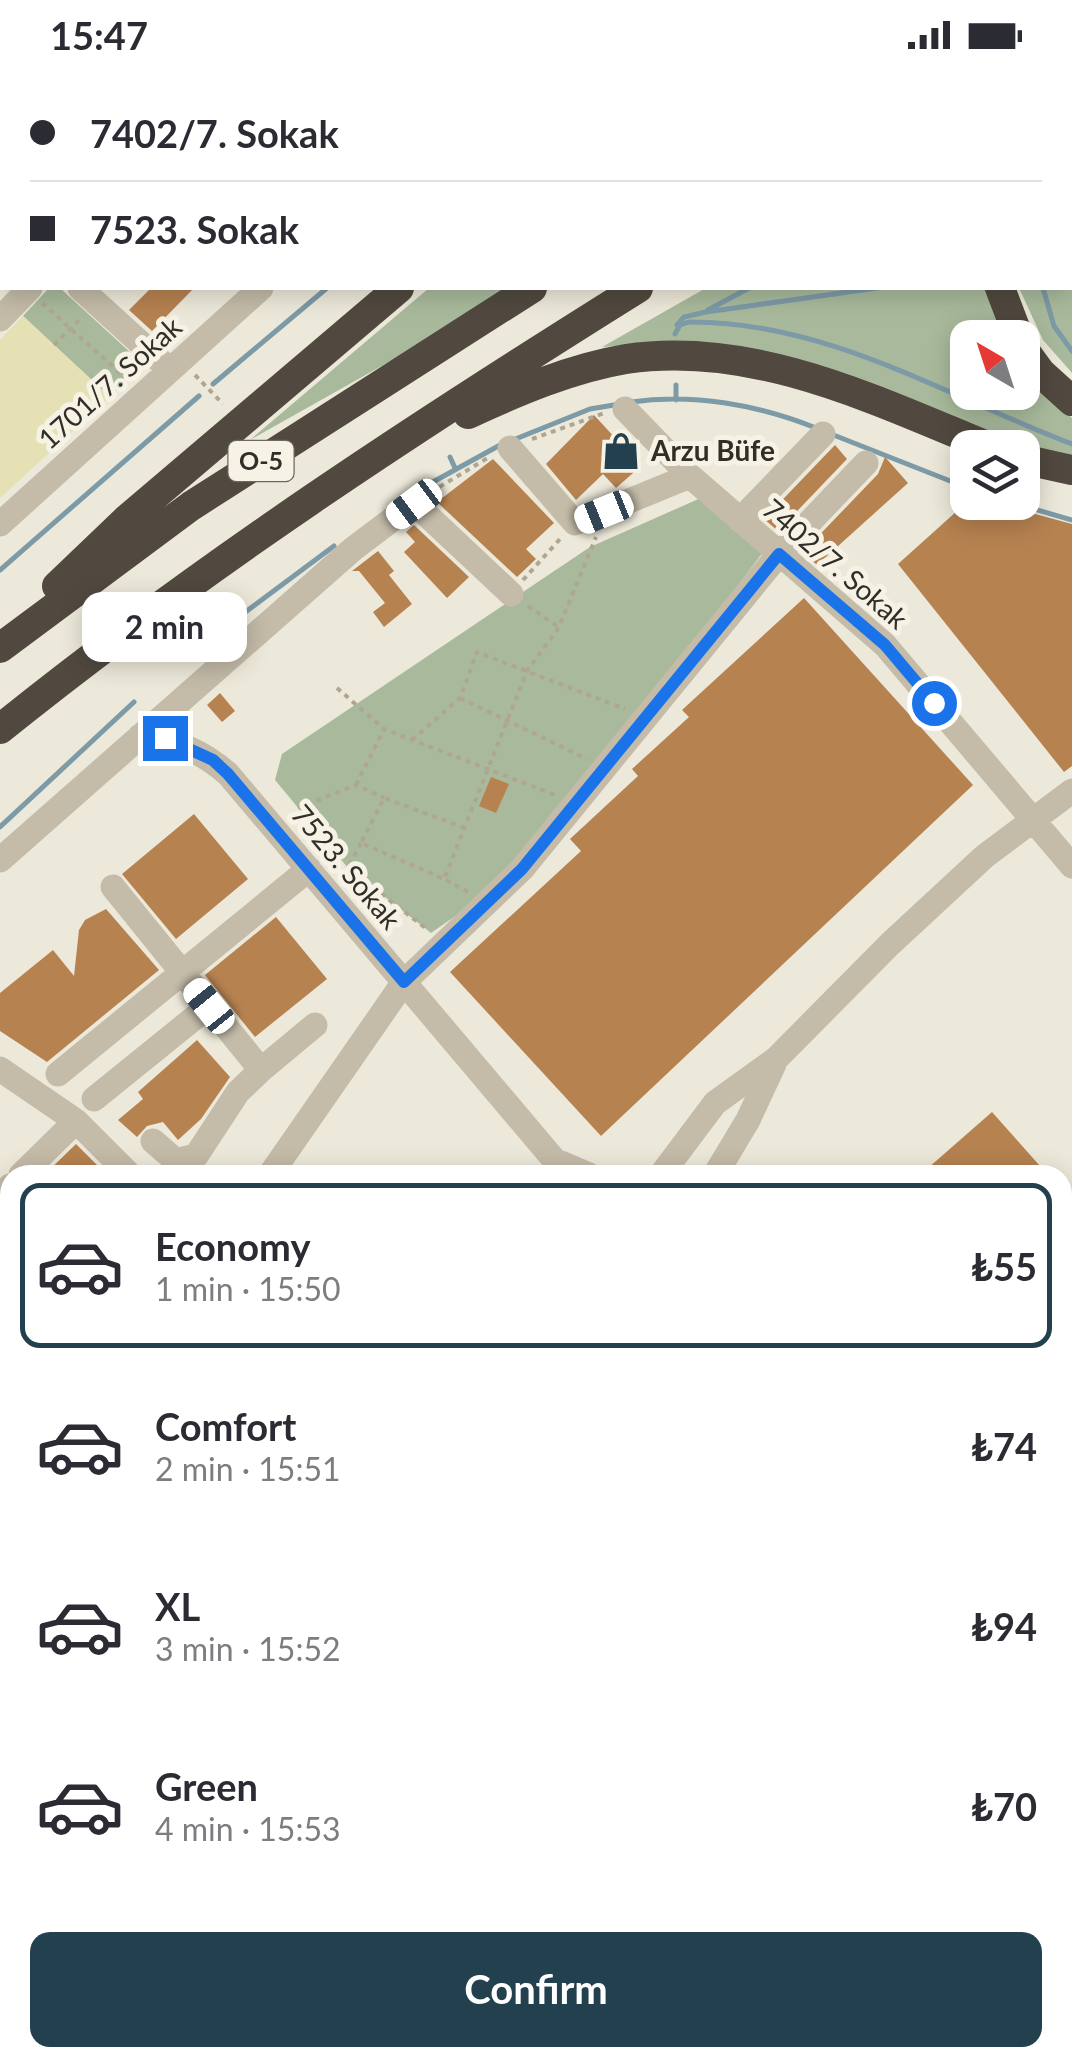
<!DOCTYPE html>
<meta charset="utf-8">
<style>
:root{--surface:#fff;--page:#f7f7f7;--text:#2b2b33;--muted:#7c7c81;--line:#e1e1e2;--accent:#22404d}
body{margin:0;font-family:Lato,sans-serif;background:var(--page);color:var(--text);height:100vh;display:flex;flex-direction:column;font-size:38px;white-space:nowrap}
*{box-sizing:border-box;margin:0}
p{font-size:32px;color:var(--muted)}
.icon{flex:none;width:55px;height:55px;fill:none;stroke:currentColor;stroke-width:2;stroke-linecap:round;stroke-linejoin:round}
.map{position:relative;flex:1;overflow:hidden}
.sheet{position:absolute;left:0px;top:1095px;width:1072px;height:902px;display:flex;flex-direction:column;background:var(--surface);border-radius:30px 30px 0 0;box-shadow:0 5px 25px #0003}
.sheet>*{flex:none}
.hud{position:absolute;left:0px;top:0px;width:1072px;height:220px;box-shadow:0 5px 25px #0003;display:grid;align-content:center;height:220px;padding:0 30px;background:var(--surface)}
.needle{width:65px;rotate:321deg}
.tools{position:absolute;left:950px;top:250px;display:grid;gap:20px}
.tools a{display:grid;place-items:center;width:90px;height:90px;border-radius:20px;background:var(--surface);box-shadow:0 5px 25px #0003;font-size:50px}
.end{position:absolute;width:45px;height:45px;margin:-22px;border:12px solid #1a73e8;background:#fff;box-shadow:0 0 0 5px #fff}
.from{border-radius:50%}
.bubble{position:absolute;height:70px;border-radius:20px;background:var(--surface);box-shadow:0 5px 25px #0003;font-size:32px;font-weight:700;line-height:70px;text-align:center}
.car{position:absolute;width:30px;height:60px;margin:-30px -15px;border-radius:12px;box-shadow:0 0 8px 2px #0007;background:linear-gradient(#fff 24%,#345 0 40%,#fff 0 76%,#345 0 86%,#fff 0)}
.hud b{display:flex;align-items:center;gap:35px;height:95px;font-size:38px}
.hud b+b{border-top:2px solid var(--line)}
.hud i{width:25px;height:25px;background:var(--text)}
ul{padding:18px 0 0;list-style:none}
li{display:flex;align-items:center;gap:30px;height:165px;margin:0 20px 15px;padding:0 10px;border:5px solid transparent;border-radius:20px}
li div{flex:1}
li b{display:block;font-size:38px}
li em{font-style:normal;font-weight:700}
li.current{border-color:var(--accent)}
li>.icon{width:90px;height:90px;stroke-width:1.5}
.primary-button{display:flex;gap:20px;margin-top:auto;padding:20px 30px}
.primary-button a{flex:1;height:115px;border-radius:20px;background:var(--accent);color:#fff;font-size:40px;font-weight:700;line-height:115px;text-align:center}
.status{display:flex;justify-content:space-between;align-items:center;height:70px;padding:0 50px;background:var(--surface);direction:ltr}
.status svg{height:28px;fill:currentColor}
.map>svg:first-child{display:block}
</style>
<div class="status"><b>15:47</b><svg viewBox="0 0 49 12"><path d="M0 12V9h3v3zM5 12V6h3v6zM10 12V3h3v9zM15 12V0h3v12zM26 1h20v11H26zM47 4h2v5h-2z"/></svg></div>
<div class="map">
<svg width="1072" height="1997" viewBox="0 0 1072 1997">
<rect width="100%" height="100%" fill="#ede9da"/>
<path fill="#a9ba9c" d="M674,0H904L671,2Z
M1072,32V303L1043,270L1019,218H1070Z
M49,218H60L143,294L110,327L23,246Z
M429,218H520L250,370Z
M706,218H987L1004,267L968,268V322H1022L1023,298L1072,348V386L1023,378L851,308L674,272L602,277Z
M703,427L764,481L640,644L566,730L480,829L431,863L348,798L275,710L282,684L590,477Z"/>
<path fill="#e5e1b4" d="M23,246L110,327L0,428V270Z"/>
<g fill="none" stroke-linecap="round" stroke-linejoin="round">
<path stroke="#7d9aa7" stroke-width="5" d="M580,2L582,0
M789,2L791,0
M804,2L808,0
M1070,97L1072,95
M1043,218L1054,256L1072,281
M708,240L749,218
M677,255L684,247L706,242L877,218
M675,264L680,255L689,252C827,251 946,326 1072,374
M213,314L327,218
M676,330V315
M631,332C693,323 759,335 816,358
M831,364L968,418
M513,370L590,339L620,334
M450,387L455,398
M411,424L502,374
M1010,432L1072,450
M0,500L199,326
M205,572L334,476
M0,757L134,632"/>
</g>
<path fill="#b68250" d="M151,218H194L152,261L129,240Z
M594,345L641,396L616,418L603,404L576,430L546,394Z
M835,375L847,389L778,461L764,449Z
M885,387L908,413L817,495L803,482L878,404Z
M493,389L554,453L526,479L536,489L517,507L437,432Z
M967,432H991L1072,454V696L1064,702L898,494Z
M414,455L469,507L447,528L404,482L415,472L406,462Z
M378,481L394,501L389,505L412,534L384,557L373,542L385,533L359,501H352Z
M804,528L973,715L601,1066L450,902L581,781L570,769L638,706L632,699L689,647L682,640Z
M220,623L235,641L222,652L207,635Z
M491,707L509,714L496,743L479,736Z
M194,744L248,809L176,869L122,804Z
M106,839L159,900L47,992L0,961V923L53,880L74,906L79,860L85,850Z
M276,847L327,909L255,967L205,905Z
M197,970L230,1007L201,1049L178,1070L163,1052L147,1056L137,1067L118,1050L143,1029L138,1022Z
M992,1042L1048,1105H920Z
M76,1074L107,1105H44Z"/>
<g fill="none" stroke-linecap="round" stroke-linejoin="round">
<path stroke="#afa692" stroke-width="4" stroke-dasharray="5 5" stroke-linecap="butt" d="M42,233L128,310
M54,275L82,247
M195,305L223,334
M532,369L607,342
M431,422L491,386
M523,510L560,469
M528,536L557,556
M337,618L384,659L555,725
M460,628L587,689
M412,670L460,628L477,582L625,639
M356,715L384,659
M298,738L356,715L384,728
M465,758L384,728L361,773L444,809L527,601L559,557L596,467
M361,773L348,798L428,860
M446,810L468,822"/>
<path stroke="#c4bba8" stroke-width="25" d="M227,0L230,2
M512,0L513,2
M4,2L7,0
M327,2L330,0
M541,2L544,0
M0,139L2,142
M80,218L169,299
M0,249L30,218
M625,339L690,406L885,575L1072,796
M510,378L575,453L690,406
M740,450L823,364
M0,454L261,218
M140,666C174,669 203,682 228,704L567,1105
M0,790L353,479L414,433L511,524
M113,817L261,1000L315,955
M0,999L76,1051L130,1105
M58,1004L309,799
M94,1029L209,936
M153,1071L176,1091L196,1086L238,1022L261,1000
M561,1093L589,1105
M21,1105L76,1051
M270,1105L404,912L522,799L779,484L866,393
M661,1105L715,1033L776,989L890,874L985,786L1072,721
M715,1105L748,1050L774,994
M0,1126L10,1116
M0,1224L10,1214
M0,1335L10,1325
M0,1456L10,1445
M0,1602L10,1592
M1062,1677L1072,1667
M1062,1693L1072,1706
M0,1747L10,1736
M0,1785L10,1795
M0,1864L10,1875
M0,1973L10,1983
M292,1988L297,1997
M554,1988L555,1997
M589,1988V1997
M784,1988L791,1997
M831,1988L838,1997
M27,1997L45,1988"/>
<path stroke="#51493f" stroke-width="30" d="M641,2L644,0
M916,2L921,0
M1029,2L1033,0
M1070,9L1072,7
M1000,218L1019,268
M1022,277L1041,303L1072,331
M468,344C518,321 572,298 626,289C754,270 877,331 992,378
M1022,389L1072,400
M57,516L126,450L399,218
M0,578L191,436L532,218
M0,659C204,495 417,356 638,218"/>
</g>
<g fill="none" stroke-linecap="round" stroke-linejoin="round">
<path stroke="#1a73e8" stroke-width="12" d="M165,668L213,690L228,704L404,912L522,799L779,484L885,575L934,633"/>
</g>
<defs>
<g id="shop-bare" transform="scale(3)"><path d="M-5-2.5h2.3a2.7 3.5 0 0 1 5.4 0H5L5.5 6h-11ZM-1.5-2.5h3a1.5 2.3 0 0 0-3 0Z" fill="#22404d" stroke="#f6f2e5" stroke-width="2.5" paint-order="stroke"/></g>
</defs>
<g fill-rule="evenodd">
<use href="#shop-bare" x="621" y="381"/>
</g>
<g text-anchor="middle" stroke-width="10" stroke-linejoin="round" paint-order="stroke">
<rect fill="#f6f2e5" stroke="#6c6860" stroke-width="2.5" x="228.5" y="371" width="65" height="40" rx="8"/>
<g font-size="25" font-weight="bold" fill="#312d27">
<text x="261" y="400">O-5</text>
</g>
<g font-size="28" fill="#312d27" stroke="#f6f2e5">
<text transform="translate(110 313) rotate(-42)" y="10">1701/7. Sokak</text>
<text transform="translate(835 494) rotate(41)" y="10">7402/7. Sokak</text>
<text transform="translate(346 797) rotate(50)" y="10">7523. Sokak</text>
</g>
<g font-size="28" font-weight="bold" fill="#312d27" stroke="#f6f2e5" text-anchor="start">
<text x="651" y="391">Arzu Büfe</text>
</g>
</g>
</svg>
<div class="tools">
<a><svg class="needle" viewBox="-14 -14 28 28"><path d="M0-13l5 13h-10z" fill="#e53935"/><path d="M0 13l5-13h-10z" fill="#7c7c81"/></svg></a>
<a><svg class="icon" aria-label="layers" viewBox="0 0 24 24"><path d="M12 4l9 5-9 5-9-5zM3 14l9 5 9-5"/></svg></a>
</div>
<i class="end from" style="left:934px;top:633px"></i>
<i class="end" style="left:165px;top:668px"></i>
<div class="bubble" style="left:82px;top:522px;width:165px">2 min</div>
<i class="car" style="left:414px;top:434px;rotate:233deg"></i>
<i class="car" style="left:604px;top:442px;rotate:248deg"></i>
<i class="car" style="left:209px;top:936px;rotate:321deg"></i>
<div class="hud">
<b><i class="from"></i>7402/7. Sokak</b>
<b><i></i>7523. Sokak</b>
</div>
<section class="sheet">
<ul>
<li class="current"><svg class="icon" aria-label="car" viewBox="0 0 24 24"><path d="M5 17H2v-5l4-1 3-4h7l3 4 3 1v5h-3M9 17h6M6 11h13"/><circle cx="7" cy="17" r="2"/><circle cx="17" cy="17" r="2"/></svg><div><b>Economy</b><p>1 min · 15:50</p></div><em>₺55</em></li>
<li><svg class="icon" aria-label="car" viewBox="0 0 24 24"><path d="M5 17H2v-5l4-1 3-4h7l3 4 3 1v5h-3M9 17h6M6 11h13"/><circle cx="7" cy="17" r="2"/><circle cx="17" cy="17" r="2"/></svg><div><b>Comfort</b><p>2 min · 15:51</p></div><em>₺74</em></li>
<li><svg class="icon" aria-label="car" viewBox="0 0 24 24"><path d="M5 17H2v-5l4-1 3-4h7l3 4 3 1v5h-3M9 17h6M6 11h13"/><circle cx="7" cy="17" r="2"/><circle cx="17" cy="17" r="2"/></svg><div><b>XL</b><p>3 min · 15:52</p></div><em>₺94</em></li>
<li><svg class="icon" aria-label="car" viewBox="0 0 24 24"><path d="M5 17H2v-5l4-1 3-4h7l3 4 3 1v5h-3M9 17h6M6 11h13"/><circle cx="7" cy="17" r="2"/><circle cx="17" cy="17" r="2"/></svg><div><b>Green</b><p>4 min · 15:53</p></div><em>₺70</em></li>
</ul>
<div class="primary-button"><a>Confirm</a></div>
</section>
</div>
